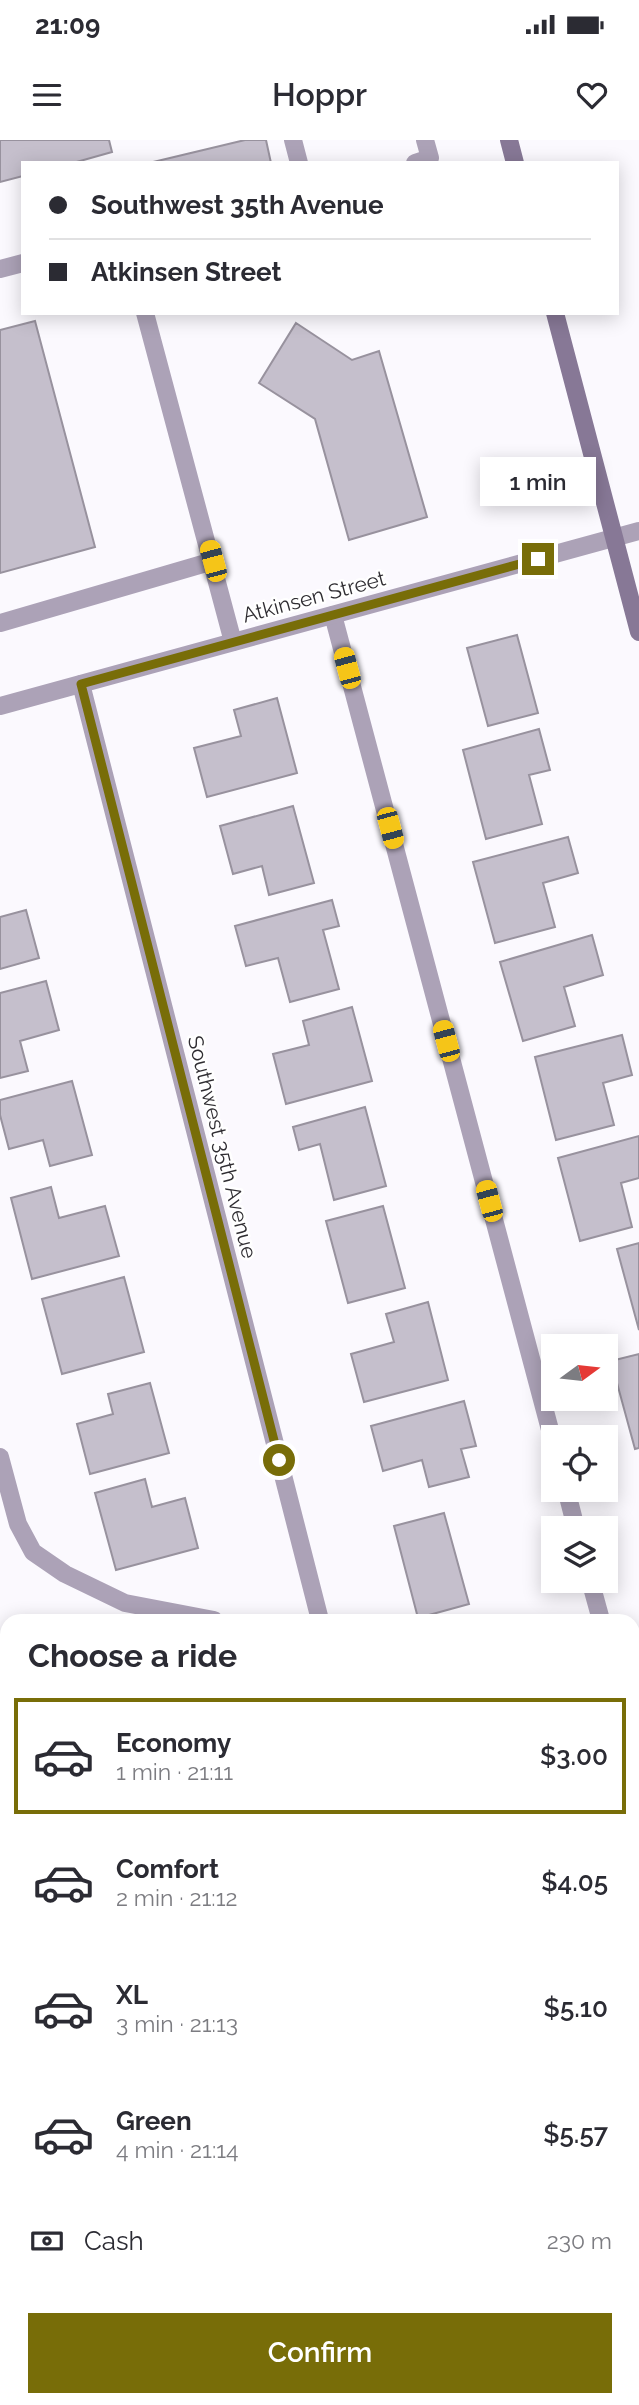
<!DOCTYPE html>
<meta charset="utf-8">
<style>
:root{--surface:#fff;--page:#f7f7f7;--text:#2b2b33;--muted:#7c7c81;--line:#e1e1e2;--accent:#786d08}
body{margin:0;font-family:Raleway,sans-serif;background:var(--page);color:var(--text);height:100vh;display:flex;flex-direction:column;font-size:26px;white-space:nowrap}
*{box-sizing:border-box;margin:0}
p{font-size:23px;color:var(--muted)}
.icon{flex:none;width:38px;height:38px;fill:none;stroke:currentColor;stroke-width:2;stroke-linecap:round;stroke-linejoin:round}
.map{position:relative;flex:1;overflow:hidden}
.drawer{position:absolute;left:0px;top:1474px;width:640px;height:793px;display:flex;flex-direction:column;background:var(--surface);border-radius:21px 21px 0 0;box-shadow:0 4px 18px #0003}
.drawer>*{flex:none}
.hud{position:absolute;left:21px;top:21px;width:598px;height:154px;border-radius:0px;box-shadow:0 4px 18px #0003;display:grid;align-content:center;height:154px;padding:0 28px;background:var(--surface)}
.needle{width:46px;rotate:75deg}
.buttons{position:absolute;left:541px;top:1194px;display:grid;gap:14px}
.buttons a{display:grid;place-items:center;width:77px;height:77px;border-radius:0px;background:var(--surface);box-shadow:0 4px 18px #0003;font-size:35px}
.end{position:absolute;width:32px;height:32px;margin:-16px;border:9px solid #786d08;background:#fff;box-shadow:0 0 0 4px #fff}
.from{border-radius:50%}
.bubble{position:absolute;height:49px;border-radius:0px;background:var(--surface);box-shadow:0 4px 18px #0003;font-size:23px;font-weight:600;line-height:49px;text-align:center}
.car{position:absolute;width:21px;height:42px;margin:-21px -10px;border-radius:9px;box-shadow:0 0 5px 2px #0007;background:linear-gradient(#f5c518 24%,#345 0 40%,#f5c518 0 76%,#345 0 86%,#f5c518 0)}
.hud b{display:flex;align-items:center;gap:24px;height:66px;font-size:26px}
.hud b+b{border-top:2px solid var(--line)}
.hud i{width:18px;height:18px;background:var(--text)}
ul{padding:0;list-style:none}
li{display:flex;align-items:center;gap:21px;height:116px;margin:0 14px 10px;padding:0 14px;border:4px solid transparent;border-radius:0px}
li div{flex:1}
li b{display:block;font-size:26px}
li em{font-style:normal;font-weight:600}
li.current{border-color:var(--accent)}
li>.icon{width:63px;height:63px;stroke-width:1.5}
h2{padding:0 28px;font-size:32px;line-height:84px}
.pay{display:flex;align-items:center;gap:18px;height:77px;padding:0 28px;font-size:26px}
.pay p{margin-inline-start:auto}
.primary-button{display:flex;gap:14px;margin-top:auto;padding:14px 28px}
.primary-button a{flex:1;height:80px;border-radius:0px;background:var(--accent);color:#fff;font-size:28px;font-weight:600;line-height:80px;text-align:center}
.status{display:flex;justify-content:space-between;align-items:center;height:49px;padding:0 35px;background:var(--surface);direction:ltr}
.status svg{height:19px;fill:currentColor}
header{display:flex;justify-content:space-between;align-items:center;height:91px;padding:0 28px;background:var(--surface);font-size:32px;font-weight:600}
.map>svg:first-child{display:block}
</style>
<div class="status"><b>21:09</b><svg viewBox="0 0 49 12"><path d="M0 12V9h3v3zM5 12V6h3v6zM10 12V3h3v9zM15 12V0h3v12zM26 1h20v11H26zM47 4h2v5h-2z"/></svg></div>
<header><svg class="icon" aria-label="menu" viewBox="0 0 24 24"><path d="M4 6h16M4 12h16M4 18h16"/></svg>Hoppr<svg class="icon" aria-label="heart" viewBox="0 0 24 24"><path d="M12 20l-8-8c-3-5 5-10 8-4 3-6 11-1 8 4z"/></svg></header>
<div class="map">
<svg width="639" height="2265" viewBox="0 0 639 2265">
<rect width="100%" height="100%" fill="#fbf9fe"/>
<path fill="#c5bfcc" stroke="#98929e" stroke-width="2" d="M0,0H109L112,12L73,23H23V36L0,42Z
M245,0H266L271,23H149Z
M35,181L95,407L0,433V190Z
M296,183L352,220L379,211L427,377L349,400L315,279L259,243Z
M517,495L538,573L488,586L467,508Z
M277,558L297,633L207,657L194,608L241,596L234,570Z
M539,589L550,630L529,635L542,684L486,699L463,610Z
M293,666L314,743L269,755L262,726L233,734L220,686Z
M568,697L578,733L543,743L555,787L495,803L473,722Z
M332,760L339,786L323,790L339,849L290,862L278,818L246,826L235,786Z
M26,770L39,818L0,829V777Z
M592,795L603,835L564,847L575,886L523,901L500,822Z
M46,841L59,890L20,901L28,931L0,938V853Z
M352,867L372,941L286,964L273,914L309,905L303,881Z
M622,895L632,935L603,943L614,985L556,1000L535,917Z
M72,941L92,1015L50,1026L43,1000L9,1009L0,975V960Z
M365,967L386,1046L334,1060L320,1004L299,1010L293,987Z
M639,996V1038L621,1043L632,1087L580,1101L558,1018Z
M51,1047L59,1078L105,1066L119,1116L32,1139L11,1058Z
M383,1066L405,1148L348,1163L326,1081Z
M639,1103V1190L617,1109Z
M124,1137L144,1212L62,1234L42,1159Z
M428,1162L448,1240L364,1262L351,1214L394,1202L386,1174Z
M639,1214V1308L635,1309L611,1221Z
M150,1243L169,1313L90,1334L77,1284L113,1274L108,1254Z
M464,1261L476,1306L461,1309L469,1337L429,1347L422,1320L383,1331L371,1286Z
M145,1339L152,1367L185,1358L198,1408L116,1430L95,1353Z
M444,1373L469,1464L418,1478L394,1386Z
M1,1527L7,1528V1591H0Z
M639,1599V1649L634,1650V1600Z
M634,1903H639V1967H634Z
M0,2094L7,2095V2161L0,2160Z
M634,2214L639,2215V2265H568L569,2259H634Z"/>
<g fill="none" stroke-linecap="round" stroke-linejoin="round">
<path stroke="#aca2b7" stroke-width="18" d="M293,0L299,23
M415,23L430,18L425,0
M0,129L23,123
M145,173L233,502
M333,475L553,1301
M0,483L213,421
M0,1317L18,1384L33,1412L65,1434L125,1463L214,1480
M566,1349L576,1388
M590,1440L601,1480
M634,1518H639
M0,1979L7,1980
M634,2110L639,2111"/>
<path stroke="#aca2b7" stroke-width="18" d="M81,544L320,1480"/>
<path stroke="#aca2b7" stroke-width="18" d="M0,566L639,391
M0,1710L7,1712
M634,1820L639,1821"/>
<path stroke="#877896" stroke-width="18" d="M509,0L515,23
M555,173L639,492"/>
</g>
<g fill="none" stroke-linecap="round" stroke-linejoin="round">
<path stroke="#786d08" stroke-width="9" d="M279,1320L81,544L538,419"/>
</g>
<g text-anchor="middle" stroke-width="5" stroke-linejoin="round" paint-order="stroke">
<g font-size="21" fill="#2f2d32" stroke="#fff">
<text transform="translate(314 457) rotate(-15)" y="7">Atkinsen Street</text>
<text transform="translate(222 1007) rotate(76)" y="7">Southwest 35th Avenue</text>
</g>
</g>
</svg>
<div class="buttons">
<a><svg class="needle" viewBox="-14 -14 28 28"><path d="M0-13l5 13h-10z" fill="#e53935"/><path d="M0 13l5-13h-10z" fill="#7c7c81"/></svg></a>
<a><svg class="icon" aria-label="locate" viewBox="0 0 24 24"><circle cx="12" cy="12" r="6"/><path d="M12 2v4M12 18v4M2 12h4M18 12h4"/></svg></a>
<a><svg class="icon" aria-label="layers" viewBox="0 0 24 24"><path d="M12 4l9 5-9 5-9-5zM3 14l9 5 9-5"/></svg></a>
</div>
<i class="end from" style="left:279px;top:1320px"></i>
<i class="end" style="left:538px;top:419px"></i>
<div class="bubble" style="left:480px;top:317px;width:116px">1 min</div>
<i class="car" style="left:213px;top:421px;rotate:345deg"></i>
<i class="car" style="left:347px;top:528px;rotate:345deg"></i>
<i class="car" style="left:390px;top:688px;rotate:165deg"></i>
<i class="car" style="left:446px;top:901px;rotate:345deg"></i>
<i class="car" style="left:489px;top:1061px;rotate:345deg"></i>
<div class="hud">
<b><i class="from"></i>Southwest 35th Avenue</b>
<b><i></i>Atkinsen Street</b>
</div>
<section class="drawer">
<h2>Choose a ride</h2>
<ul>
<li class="current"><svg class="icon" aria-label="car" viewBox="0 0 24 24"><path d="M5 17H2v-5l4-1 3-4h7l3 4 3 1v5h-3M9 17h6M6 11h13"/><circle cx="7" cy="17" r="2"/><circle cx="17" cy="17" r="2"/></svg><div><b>Economy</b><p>1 min · 21:11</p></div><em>$3.00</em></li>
<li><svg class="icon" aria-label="car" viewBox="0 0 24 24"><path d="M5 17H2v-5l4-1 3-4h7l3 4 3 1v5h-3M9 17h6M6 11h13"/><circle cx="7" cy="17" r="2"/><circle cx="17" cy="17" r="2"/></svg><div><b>Comfort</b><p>2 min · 21:12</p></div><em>$4.05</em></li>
<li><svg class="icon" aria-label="car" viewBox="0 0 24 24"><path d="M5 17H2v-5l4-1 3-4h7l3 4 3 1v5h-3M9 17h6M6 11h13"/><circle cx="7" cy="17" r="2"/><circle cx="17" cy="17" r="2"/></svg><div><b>XL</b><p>3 min · 21:13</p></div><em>$5.10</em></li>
<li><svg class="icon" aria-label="car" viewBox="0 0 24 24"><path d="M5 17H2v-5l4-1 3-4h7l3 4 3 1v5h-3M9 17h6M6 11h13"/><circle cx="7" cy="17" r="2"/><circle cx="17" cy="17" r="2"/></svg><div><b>Green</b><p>4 min · 21:14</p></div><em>$5.57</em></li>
</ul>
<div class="pay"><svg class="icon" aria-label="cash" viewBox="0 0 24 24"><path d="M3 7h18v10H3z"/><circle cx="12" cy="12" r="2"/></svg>Cash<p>230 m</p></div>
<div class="primary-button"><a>Confirm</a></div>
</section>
</div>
